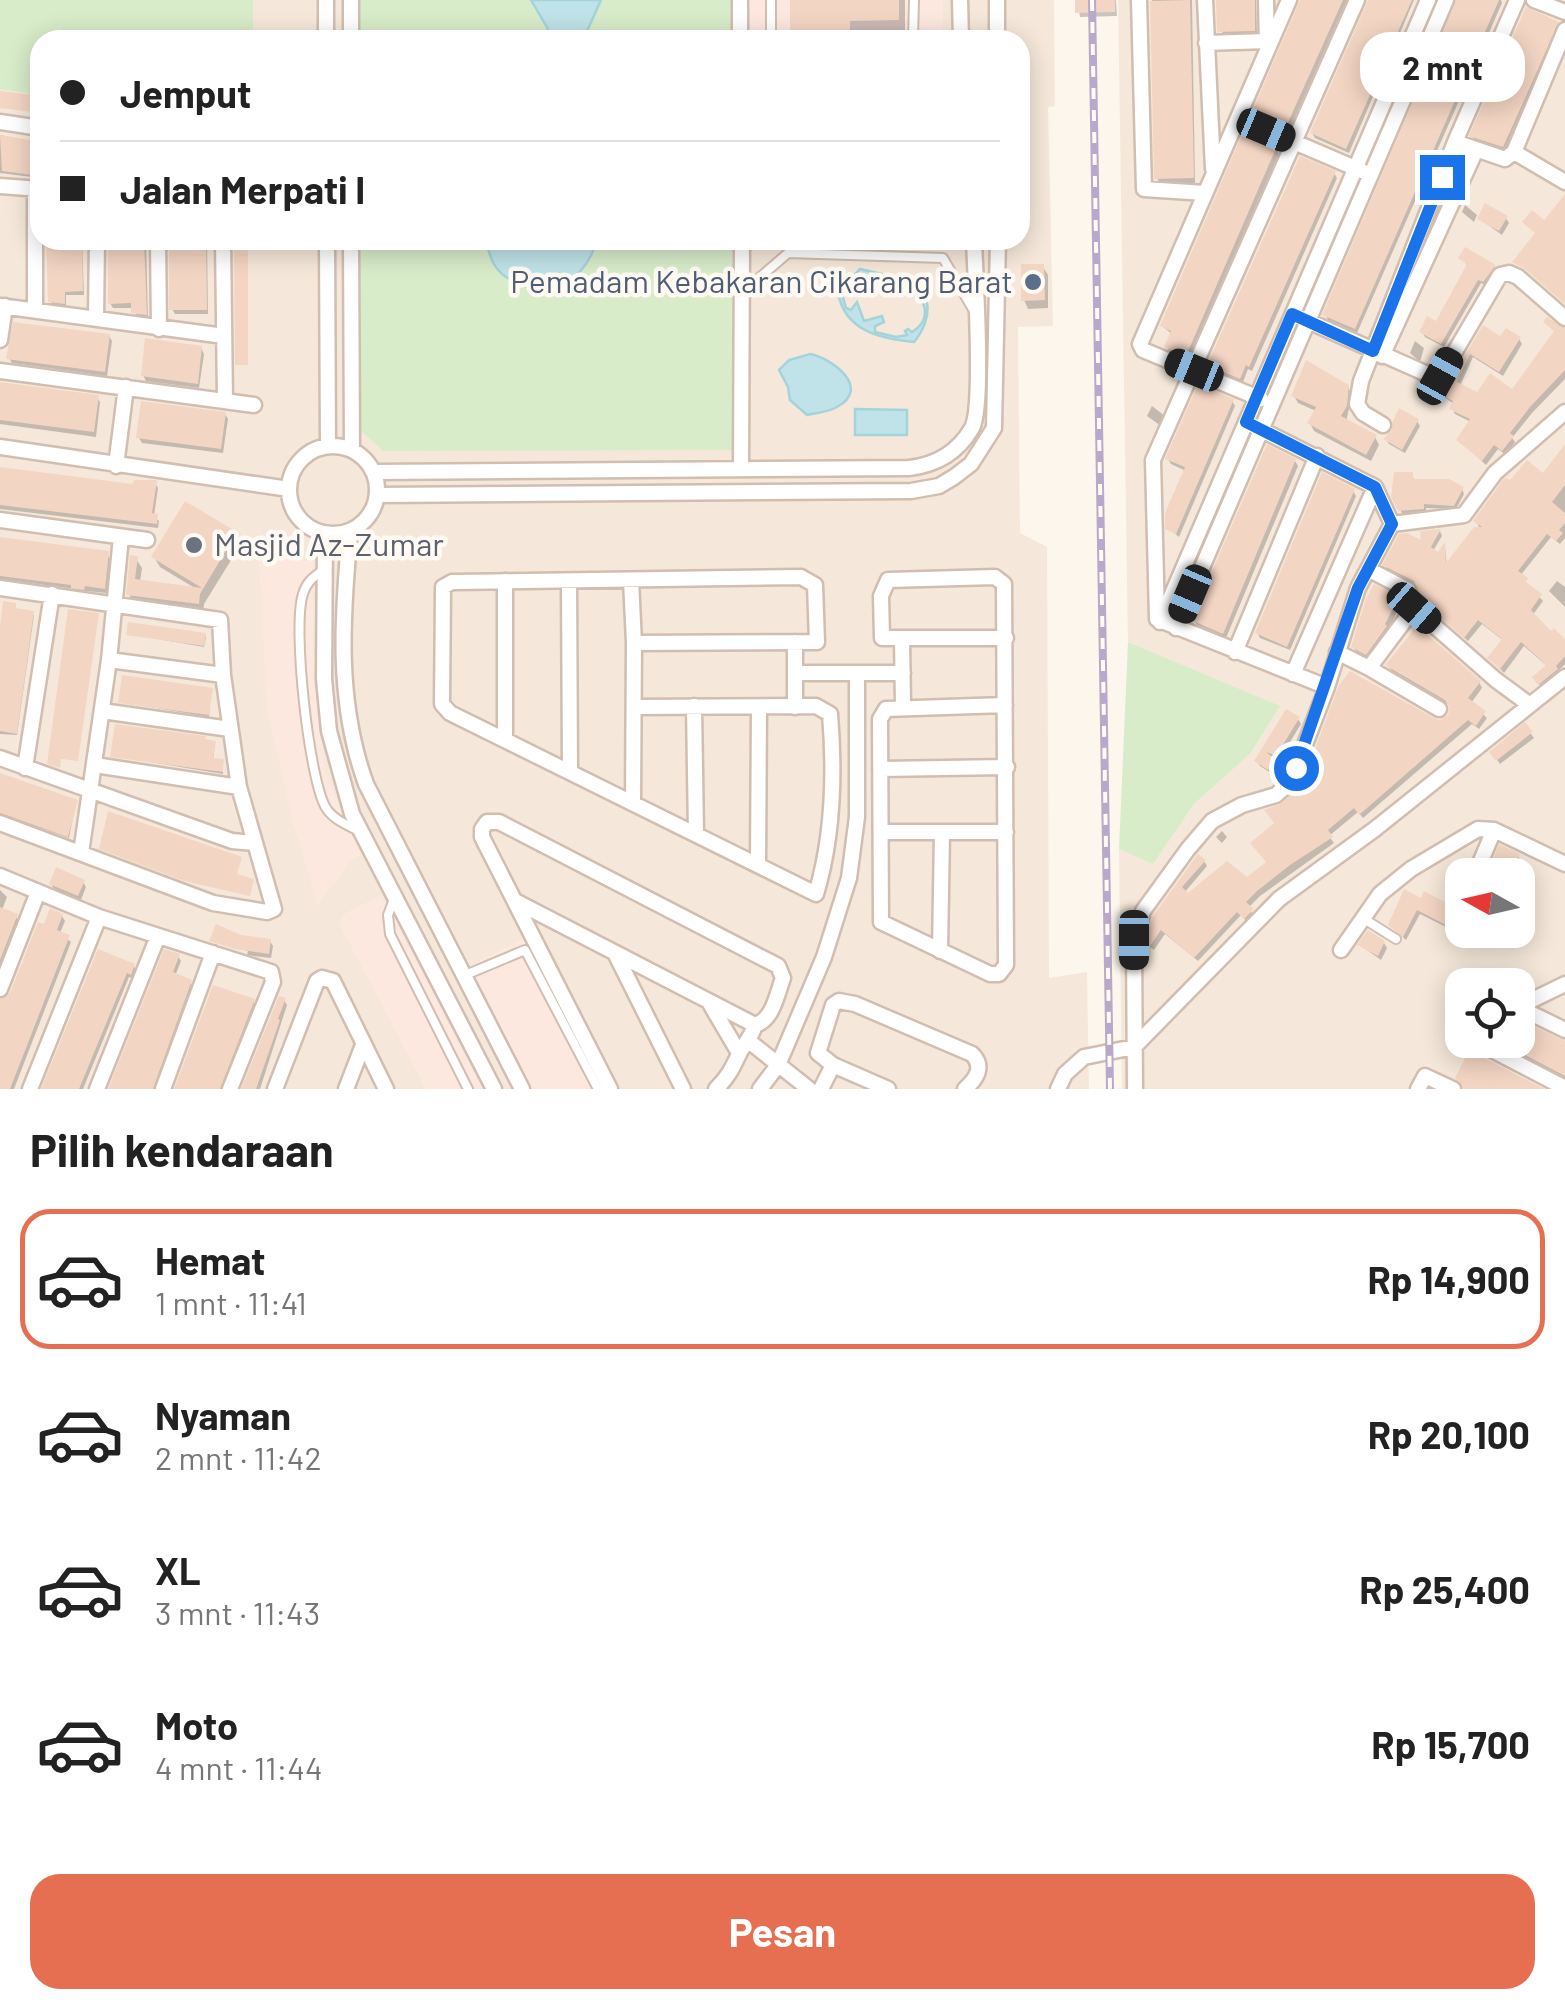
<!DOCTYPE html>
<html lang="id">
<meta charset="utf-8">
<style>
:root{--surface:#fff;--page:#f6f6f6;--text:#222;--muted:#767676;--line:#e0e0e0;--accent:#e76f51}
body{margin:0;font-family:Barlow,sans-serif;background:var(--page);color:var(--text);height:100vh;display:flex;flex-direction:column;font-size:38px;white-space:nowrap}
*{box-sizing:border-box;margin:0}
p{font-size:32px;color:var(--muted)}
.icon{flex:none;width:55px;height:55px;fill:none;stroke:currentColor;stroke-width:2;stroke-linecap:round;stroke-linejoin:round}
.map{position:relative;height:1089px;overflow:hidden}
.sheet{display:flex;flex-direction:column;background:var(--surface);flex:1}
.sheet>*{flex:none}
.top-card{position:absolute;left:30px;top:30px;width:1000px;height:220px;border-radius:30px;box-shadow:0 5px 25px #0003;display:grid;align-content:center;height:220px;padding:0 30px;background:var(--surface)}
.needle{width:65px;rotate:278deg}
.buttons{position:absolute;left:1445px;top:858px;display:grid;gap:20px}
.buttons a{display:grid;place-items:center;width:90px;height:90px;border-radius:20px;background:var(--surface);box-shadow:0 5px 25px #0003;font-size:50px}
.end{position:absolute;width:45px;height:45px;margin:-22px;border:12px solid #1a73e8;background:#fff;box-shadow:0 0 0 5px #fff}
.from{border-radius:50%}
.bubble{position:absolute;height:70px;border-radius:30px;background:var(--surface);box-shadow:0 5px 25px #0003;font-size:32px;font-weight:700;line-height:70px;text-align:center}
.car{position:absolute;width:30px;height:60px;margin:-30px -15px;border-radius:12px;box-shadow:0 0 8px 2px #0007;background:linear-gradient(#222 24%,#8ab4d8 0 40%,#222 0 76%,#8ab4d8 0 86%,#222 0)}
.top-card b{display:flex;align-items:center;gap:35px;height:95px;font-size:38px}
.top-card b+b{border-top:2px solid var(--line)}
.top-card i{width:25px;height:25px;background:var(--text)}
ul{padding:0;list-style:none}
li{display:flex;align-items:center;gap:30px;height:140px;margin:0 20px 15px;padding:0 10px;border:5px solid transparent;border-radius:30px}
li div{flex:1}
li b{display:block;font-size:38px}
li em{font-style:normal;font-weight:700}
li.selected{border-color:var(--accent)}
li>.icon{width:90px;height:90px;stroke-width:1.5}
h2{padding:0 30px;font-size:45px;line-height:120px}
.action{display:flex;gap:20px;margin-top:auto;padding:20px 30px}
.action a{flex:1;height:115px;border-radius:30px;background:var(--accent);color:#fff;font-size:40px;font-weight:700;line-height:115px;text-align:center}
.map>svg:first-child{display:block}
</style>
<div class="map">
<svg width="1565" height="1089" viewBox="0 0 1565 1089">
<rect width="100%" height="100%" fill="#fdf6ec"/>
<path fill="#f5e8da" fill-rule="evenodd" d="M0,0H1054L1055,106L1048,107L1053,326L1018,327L1020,533L1047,547L1049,978L1087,972L1089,1089H0ZM40,40H1020V240H40Z
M1118,0H1565V1089H1122L1119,849L1153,863L1194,804L1250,754L1279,707L1128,642ZM1462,875H1518V930H1462ZM1462,985H1518V1040H1462Z"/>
<path fill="#fde8e0" d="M749,0H943V40H750Z
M259,557L313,561V672L325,773L361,855L350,861L318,905L293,822L267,709Z
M382,895L482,1089H426L339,923L346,913Z
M528,937L605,1089H531L467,967Z"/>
<path fill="#d8ecc9" d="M0,0H253V40H40V95L0,89Z
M358,0H732V40H358Z
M359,240H732L733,450L383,451L359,429Z
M1128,642L1280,706L1250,754L1194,804L1153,864L1119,849Z"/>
<path fill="#bfe3e8" stroke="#a5d3da" stroke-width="2.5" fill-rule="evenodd" d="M531,0H601L583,40H550L547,27Z
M597,240C586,277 556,299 519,284C509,280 499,273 494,264C490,258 488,248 486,241Z
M860,269L882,274V283L863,285L882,286L899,279C934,285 934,318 914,342C881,339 844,331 838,292ZM901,282C923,292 936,317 912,332L908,329L905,331L907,335L896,337L875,332V326L884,322L882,316L864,321L857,302L851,310L846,308L842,294L845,289L880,290Z
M810,354C832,358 872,388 837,407C829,412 816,413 807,415L790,400L788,387L779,370L789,360Z
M855,409L907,410V435H855Z"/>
<path fill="#0003" d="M792,0H905V32H856V40H792Z
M1077,0H1116L1117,16L1080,17Z
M1152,0H1192L1195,183H1160L1157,178Z
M1218,0H1256L1257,35L1223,36Z
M1302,0H1347L1289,131L1258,117L1255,112Z
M1371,0H1414L1349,153L1315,138L1312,133Z
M1458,0H1501L1502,3L1357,333L1328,320L1325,314Z
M1557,23L1560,29L1507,150L1475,140L1472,136Z
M0,135L40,143V178L0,173Z
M1276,148L1279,154L1188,360L1170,352L1167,347L1172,334L1162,326Z
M1334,173L1337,178L1252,371L1248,369L1243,382L1212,370L1210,365Z
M1465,205L1477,215L1474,222L1462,212Z
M1506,218L1509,223L1502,235L1480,219Z
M48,240H82L84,295H66V307L53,305L50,301Z
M109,240H146L148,319L137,317L134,308H113L110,303Z
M171,240H207L208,314H175L172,309Z
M1461,258L1494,267L1497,272L1487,286L1481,283L1444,347L1425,337L1422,332L1437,324L1469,267Z
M1043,267L1048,275V308L1028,309L1024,300Z
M1546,322L1565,330V379L1532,413L1512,438L1515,442L1506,455L1498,449L1486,465L1459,440L1471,422L1455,414L1452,408L1454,404L1437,392L1451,385L1484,329L1501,340L1519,339L1522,344L1503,376L1473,357L1460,386L1478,395L1513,392L1556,333Z
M109,336L112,341L107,376L12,363L9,358Z
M1415,341L1424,348L1420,362L1410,353Z
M201,348L204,354L199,388L146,381L143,375Z
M0,384L97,397L100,402L96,437L0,424Z
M1348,387L1352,395L1346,422L1375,437L1379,445L1371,461L1314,431L1310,423L1316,411L1298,403L1294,396Z
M1232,401L1235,406L1179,537L1168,528L1186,471L1171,464L1168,459Z
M1152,406L1165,416L1161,426L1147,416Z
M225,414L228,419L223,453L142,443L139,438Z
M1417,421L1420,426L1405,453L1389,444L1386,439L1395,431Z
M1565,448V538L1560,544L1551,537L1520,576L1543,601L1532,616L1551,635L1565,642V664L1557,672L1559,675L1542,688L1535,678L1548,667L1524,646L1504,673L1490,658L1504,641L1482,624L1468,641L1429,607L1419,586L1388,570L1385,565L1424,545L1440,531L1442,536L1433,551L1439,555L1445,547L1447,566L1480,529L1476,521L1543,476Z
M1295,461L1298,466L1226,638L1197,625L1194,620Z
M0,470L135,487L155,483L158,488L154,516L159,521L158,528L0,509Z
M1411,475L1414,479L1462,489L1464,494L1456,509L1426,508V513L1403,515L1394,497Z
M1353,491L1356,496L1290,650L1260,638L1257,632Z
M235,534L241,544L204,604L203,613L134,604L129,594L136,559L142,568L140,582L198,590L160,567L154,557Z
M0,540L107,554L110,559L107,593L86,591V594L75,589L0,579Z
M1557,581L1565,587V607L1549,591Z
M1397,599L1400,604L1388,632L1369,658L1356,651L1353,647Z
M15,605L16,611L34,615L17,735L0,734V647Z
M129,634L204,635L206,637L204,647Z
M1388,665L1479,682L1482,688L1471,703L1487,718L1479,729L1472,724L1363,818L1358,812L1329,836L1334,843L1260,896L1248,908L1255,916L1248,923L1241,915L1198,961L1165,934L1154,950L1151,948L1147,942L1155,917L1204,861L1207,866L1184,893L1187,896L1247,880L1268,863L1301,799L1324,780L1309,770L1450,717L1451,706L1391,670Z
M211,690L209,717L121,702Z
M1298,719L1301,724L1279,760L1265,753L1275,767L1271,773L1260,766L1257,761Z
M1525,726L1534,738L1500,764L1492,752Z
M206,742L215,745L213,760L223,762V774L113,756Z
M0,776L76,802L69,838L0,814Z
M1222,831L1227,837L1222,843L1216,837Z
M1501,848L1518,856L1521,861L1516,872L1506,866L1502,875H1489Z
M83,882L86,887L81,900L54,889L51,884Z
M0,890L7,897L2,910L16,916L19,922L0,970Z
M1422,901L1448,907L1451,913L1448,928L1420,914L1406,940L1390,925Z
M62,916L65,921L60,933L71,942L14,1089H0V1001L12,994L45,927Z
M217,927L241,937L270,941L273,946L271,958L247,955L248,951L212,939V942V941Z
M1384,943L1387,948L1381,960L1360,945Z
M99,952L134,966L136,972L134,979L129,977L83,1089H44Z
M178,956L181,961L175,976L190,982L193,987L155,1089H111Z
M284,1000L287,1005L260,1089H244Z
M253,1001L256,1006L222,1089H177Z
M1519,1022L1565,1042V1078L1496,1042L1518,1040Z"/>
<path fill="#f3d5c3" d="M790,0H899V20L850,21V40H790Z
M1075,0H1115V12L1075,13Z
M1190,0L1194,178L1154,179L1150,1Z
M1216,0H1255V31L1217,32Z
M1300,0H1343L1286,127L1252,112Z
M1368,0H1412L1346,149L1310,133Z
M1456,0H1499L1355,329L1322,315Z
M1526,7L1559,22L1503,147L1469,136Z
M0,91L40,96V113L0,108Z
M1243,132L1277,146L1186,356L1164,347L1171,331L1160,326Z
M0,135L40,142V176L2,171Z
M1300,156L1336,171L1249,367L1246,365L1240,379L1207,365Z
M1565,194V304L1525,269L1512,262L1535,233L1522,222L1532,210L1544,220Z
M1485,203L1508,216L1499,231L1477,219Z
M46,240H82L83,291L65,292V304L48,302Z
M108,240H144L147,315L131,313V303L108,304Z
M169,240H206L207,310H169Z
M234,240H248V365H235Z
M1465,247L1496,265L1483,282L1478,280L1441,344L1419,332L1427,316L1436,321L1467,264L1458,258Z
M1021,264H1044L1045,300L1021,301Z
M1547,317L1565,328V370L1530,407L1510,433L1514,436L1502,451L1494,445L1482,461L1456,440L1470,419L1449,409L1453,401L1433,391L1449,383L1483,325L1500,336L1506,328L1521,337L1499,372L1470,354L1457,382L1477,392L1490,373L1512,389L1554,331L1543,322Z
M13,322L110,334L105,372L6,359Z
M145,338L202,346L198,384L141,376Z
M1306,360L1349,385L1347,406L1341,416L1377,435L1366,455L1307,423L1316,407L1291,396Z
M0,382L99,395L94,432L0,420Z
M1198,384L1234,399L1176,534L1165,529V513L1185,467L1165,459Z
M141,401L226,412L221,449L136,438Z
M1399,408L1419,419L1402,450L1383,439L1392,430L1393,421Z
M1267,444L1296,459L1223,634L1191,620Z
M1565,444V485L1552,502L1565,513V523L1559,530L1563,533L1556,541L1547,534L1518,571L1528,578L1526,582L1542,594L1531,610L1551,631L1554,628L1565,639V656L1556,666L1558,669L1538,685L1532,677L1546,665L1521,642L1500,669L1487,658L1502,639L1478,620L1464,638L1423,602L1414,581L1382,565L1399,534L1407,533L1421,540L1420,531L1441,529L1431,547L1438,552L1445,542L1446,563L1474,527H1482L1473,521L1503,480L1506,478L1510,480L1527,460L1543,473Z
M0,467L133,484L134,480H157L152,513L158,514L157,524L0,505Z
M1322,472L1355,489L1287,647L1255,633Z
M1394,472H1413V479H1449L1464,487L1454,506L1424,504V509L1398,511L1391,497Z
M185,501L237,532L200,594L199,604L126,595L130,555L138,556L135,579L202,588L151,557Z
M0,537L109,551L105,589L85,586L84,590L71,588V585L0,576Z
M1374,584L1399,597L1385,624L1387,626L1366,655L1351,647L1366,599Z
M3,601L16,603V608L34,611L17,734L0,731V627Z
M68,609L99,613L78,761L61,759L60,768L47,764Z
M128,622L206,633L204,646L126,635Z
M1417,626L1481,681L1468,698L1486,711L1476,726L1468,720L1359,815L1354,808L1328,830L1333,837L1290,865L1257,891L1246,902L1254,909L1244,919L1237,912L1194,958L1161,930L1150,946L1145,943L1153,916L1198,854L1206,860L1182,887L1188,893L1227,861L1247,877L1266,862L1250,843L1274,823L1264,810L1282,803L1296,789L1301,796L1323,777L1307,770L1339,685L1350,671L1434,718L1440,720L1448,715L1450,708L1445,700L1385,665Z
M122,675L213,688L209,715L118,703Z
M1286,709L1300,717L1276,756L1267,752L1274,761L1268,770L1254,761Z
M1525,722L1533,732L1496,761L1489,752Z
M115,724L206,736L205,739L216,741L213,758L224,759L223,772L110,757Z
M0,773L78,800L68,837L0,813Z
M108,811L242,857L237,874L254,879L250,896L184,881L99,849Z
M1499,844L1520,854L1513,868L1503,863L1497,875H1487Z
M56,867L85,880L78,896L49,884Z
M1404,889L1421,898L1424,891L1450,905L1446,925L1417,910L1403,937L1388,925Z
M0,907L18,914L0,960Z
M50,908L63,914L57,930L70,935L10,1089H0V999L10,993L38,922L44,924Z
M216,924L241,935L271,939L269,954L235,949L209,941Z
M1368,930L1385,941L1378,956L1357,945Z
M98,949L135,964L131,975L127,973L79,1089H41Z
M164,949L180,954L173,972L192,980L153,1089H108Z
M213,985L255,999L220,1089H174Z
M279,996L286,998L278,1019L280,1020L256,1089H241Z
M1518,1019L1565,1041V1076L1496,1040H1518Z
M1469,1050L1544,1089H1464L1455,1078Z"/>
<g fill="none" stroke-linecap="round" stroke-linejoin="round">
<g stroke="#d1beb0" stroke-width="12">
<path id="service" d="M914,0L913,39H960
M771,40V0
M743,292L788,253L943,258L974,311
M322,571C313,577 306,583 303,594C292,626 309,780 326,808C333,819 345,824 357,830
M394,899L388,915L390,934L468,1089
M1361,917L1396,939
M463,976L525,950L598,1089"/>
</g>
<g stroke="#d1beb0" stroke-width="19">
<path id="minor" d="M326,0V40
M351,0V40
M740,0V40
M960,0L961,40
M997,0V40
M1139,0L1144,189L1205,193
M1205,0L1213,169
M1266,0L1267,44
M1534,0L1565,12
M1206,43L1267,41
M1238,118L1362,171
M0,122L40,128
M1455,142L1505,159L1514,152L1565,182
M1514,152L1565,30
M0,186L40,189
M35,188V310
M158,240L159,329
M223,240L225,401
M327,240L328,446
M351,240L352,449
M0,306L224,336
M1299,317L1436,378L1440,377L1500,275L1509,273L1518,277L1565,318
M96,319L97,240
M0,340L5,306
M1382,356L1476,150
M0,371L254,405
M1261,399L1143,350L1140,344L1289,0
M1383,425L1363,413L1357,404L1361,381L1455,142L1517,0
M289 490a44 44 0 1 1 88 0a44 44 0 1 1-88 0Z
M0,447L289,489
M116,466L126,387
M741,469L742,240
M374,472L909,468C936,465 958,452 972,428C984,406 975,273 974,240
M377,495L911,491L939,486L954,477L971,464L994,428L998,240
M0,520L147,540
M1392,524L1464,515L1495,473L1565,412
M350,531C342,617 336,701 366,784L522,1089
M325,533L324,679L329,731L352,814L494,1089
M1368,569L1408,590L1414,608L1496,680L1530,705
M631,580L634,643L633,801
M505,581V740
M569,581L570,769
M0,588L220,620L223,675L239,787L274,909L267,912L213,903L0,823
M1160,622L1428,0
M1176,628L1446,0
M902,638L903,706
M634,643L817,642L815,585L801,577L452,582L443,587L442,704L450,713L816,894C833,837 835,774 830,714L816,706L634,707
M1235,652L1317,456
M1337,652L1369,668L1414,608
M109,660L223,675
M1369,668L1439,709
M795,673H903
M1293,674L1375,487
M1327,687L1157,619L1153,460L1357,0
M1005,705L886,709L880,719L881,922L990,974H999L1006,965L1004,584L995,577L888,580L881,596L882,638H1006
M694,706L696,834
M795,707V642
M102,711L230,729
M0,758L232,841L254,843
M95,765L239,787
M25,768L52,594
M880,769L1007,767
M881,832H1006
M81,853L109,660L121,537
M758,864L759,708
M1475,875L1494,830
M0,876L99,917L271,972L273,982L230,1089
M515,901L755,1025C773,1020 777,994 783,978L778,966L499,822H487L482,829V837L610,1089
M1456,919L1462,903
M1341,950L1380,894L1411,869L1478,829L1494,830L1565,864
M940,951L942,832
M615,953L683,1089
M0,989L38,892
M709,1002L739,1053
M1518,1007L1565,984
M1518,1007L1565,1030
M1473,1040L1565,1088
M750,1042L809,1089
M30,1089L99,917
M97,1089L158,936
M163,1089L213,953
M275,1089L317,981L322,978L333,981L386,1089
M346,1089L363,1045
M716,1089C728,1077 732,1069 739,1054C744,1043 750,1041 755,1025
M760,1089L778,1065L824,957L849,878L857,817V673
M821,1089L833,1065
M888,1089L833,1065L818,1053L833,1005L839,1001L855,1004L972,1054C985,1067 976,1079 965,1089
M1058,1089L1065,1074L1084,1057L1134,1047L1279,899L1375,829L1565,677
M1135,1089L1134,941L1143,911L1188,849L1212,821L1242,805L1276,795L1285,787L1296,768L1327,687L1358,588L1392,524L1375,487L1246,422
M1418,1089L1425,1076L1453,1089"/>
</g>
<use href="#service" stroke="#fff" stroke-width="8"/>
<use href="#minor" stroke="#fff" stroke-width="14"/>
<g stroke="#b9a8c9" stroke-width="8">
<path id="rail" d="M1092,0L1110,1089"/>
</g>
<use href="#rail" stroke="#fffaf3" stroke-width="4" stroke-dasharray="11" stroke-linecap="butt"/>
</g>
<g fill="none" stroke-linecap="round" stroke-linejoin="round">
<path stroke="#1a73e8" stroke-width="12" d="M1296,768L1358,588L1392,524L1375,487L1246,422L1292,314L1373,351L1442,177"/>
</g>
<circle fill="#5c6f8a" stroke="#fffaf3" stroke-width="4" cx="1033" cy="282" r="10"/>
<circle fill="#6b7280" stroke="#fffaf3" stroke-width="4" cx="194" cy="545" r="10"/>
<g text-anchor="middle" stroke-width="9" stroke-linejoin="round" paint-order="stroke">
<g font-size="32" fill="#4e5e75" stroke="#fffaf3" text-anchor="end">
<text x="1013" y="293">Pemadam Kebakaran Cikarang Barat</text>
</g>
<g font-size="32" fill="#5b616d" stroke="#fffaf3" text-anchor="start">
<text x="214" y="556">Masjid Az-Zumar</text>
</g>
</g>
</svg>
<div class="buttons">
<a><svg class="needle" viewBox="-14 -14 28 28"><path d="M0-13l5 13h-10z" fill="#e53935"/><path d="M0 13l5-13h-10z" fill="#767676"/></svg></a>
<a><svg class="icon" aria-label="locate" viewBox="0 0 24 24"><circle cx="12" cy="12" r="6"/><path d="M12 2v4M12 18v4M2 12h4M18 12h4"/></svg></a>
</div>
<i class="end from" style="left:1296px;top:768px"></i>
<i class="end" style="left:1442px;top:177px"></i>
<div class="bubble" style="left:1360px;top:32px;width:165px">2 mnt</div>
<i class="car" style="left:1266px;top:130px;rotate:113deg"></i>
<i class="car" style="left:1194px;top:370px;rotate:292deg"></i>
<i class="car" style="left:1440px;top:376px;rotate:29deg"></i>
<i class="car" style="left:1190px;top:594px;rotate:203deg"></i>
<i class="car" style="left:1414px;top:608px;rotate:131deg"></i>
<i class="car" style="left:1134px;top:940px;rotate:180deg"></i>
<div class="top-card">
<b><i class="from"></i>Jemput</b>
<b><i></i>Jalan Merpati I</b>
</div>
</div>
<section class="sheet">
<h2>Pilih kendaraan</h2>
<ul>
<li class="selected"><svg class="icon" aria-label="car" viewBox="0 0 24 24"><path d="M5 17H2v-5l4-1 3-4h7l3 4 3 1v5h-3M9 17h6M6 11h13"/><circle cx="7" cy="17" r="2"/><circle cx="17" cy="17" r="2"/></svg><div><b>Hemat</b><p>1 mnt · 11:41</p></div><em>Rp 14,900</em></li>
<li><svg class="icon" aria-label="car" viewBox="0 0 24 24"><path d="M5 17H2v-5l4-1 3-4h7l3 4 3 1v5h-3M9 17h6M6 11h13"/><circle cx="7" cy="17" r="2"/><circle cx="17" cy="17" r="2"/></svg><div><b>Nyaman</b><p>2 mnt · 11:42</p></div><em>Rp 20,100</em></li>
<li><svg class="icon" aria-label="car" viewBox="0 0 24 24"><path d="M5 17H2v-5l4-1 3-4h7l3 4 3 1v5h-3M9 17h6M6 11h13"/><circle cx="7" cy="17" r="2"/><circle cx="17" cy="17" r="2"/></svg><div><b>XL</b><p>3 mnt · 11:43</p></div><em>Rp 25,400</em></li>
<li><svg class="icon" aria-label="car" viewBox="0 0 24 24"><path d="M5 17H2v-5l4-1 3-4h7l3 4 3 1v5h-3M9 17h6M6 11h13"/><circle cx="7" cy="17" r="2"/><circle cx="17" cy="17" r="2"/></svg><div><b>Moto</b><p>4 mnt · 11:44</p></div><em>Rp 15,700</em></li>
</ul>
<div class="action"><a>Pesan</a></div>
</section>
